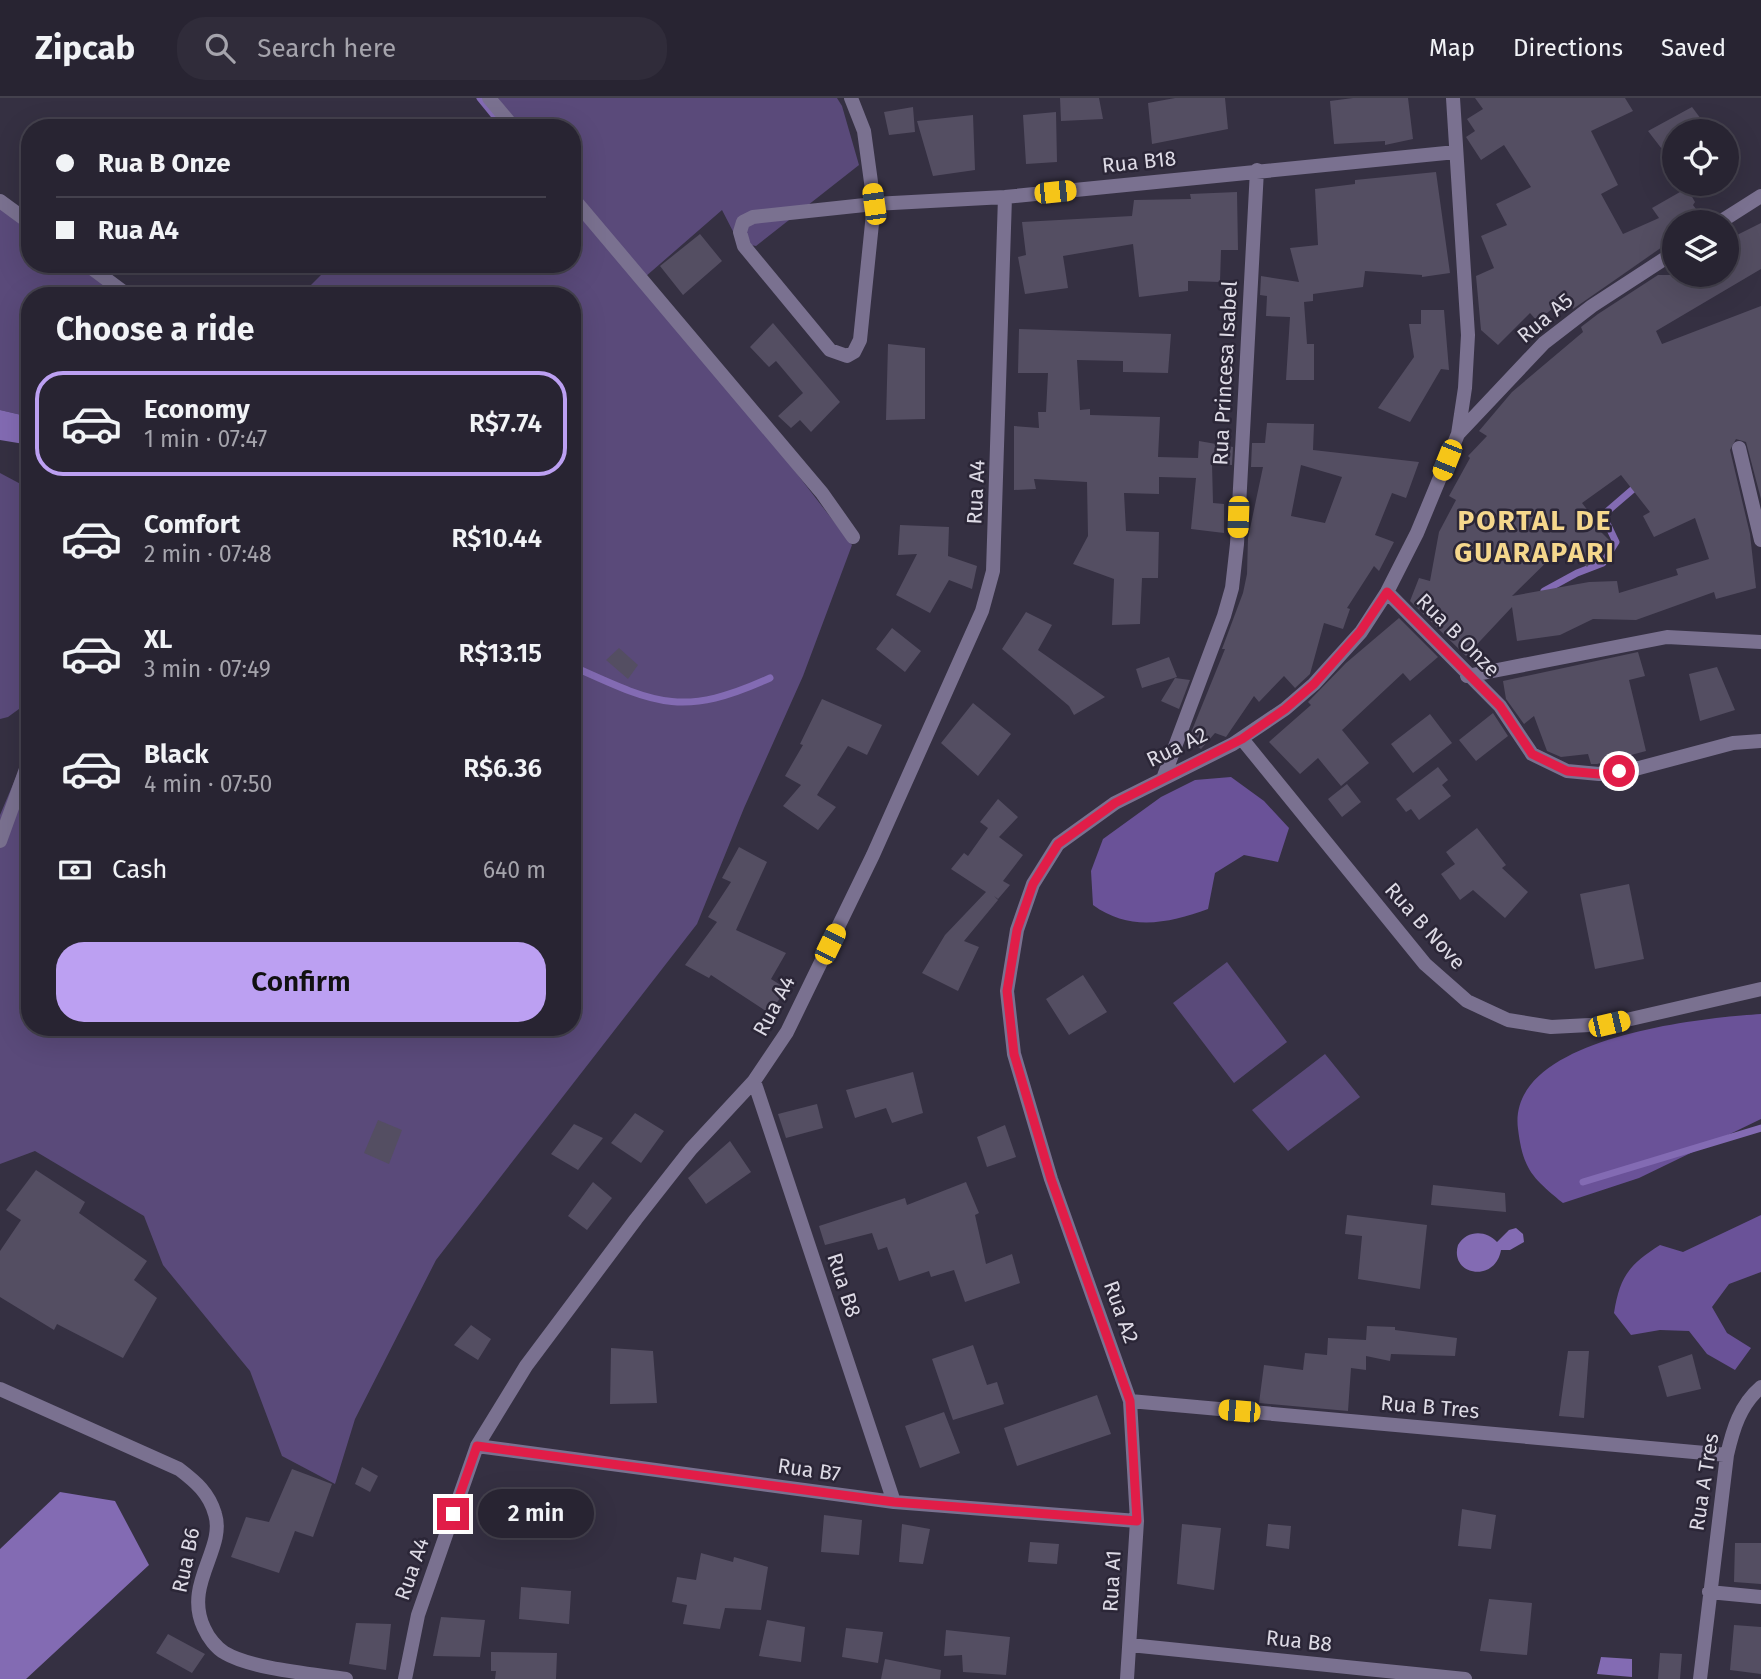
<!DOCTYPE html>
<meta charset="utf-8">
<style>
:root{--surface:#282432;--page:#302c3a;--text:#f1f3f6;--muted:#a5a4ac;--line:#44414d;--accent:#bca0f2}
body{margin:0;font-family:"Fira Sans",sans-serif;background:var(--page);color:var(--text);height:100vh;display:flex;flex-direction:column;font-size:26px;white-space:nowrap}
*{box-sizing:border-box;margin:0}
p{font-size:23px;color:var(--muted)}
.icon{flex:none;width:38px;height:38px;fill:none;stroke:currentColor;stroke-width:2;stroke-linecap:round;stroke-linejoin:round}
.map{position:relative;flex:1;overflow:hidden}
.panel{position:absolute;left:21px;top:189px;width:560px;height:749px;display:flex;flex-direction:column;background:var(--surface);border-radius:28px;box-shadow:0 7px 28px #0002,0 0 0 2px var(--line)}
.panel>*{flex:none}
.top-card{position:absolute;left:21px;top:21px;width:560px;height:154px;border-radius:28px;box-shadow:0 7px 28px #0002,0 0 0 2px var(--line);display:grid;align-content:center;height:154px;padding:0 35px;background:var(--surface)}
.controls{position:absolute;left:1662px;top:21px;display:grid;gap:14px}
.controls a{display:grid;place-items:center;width:77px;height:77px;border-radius:50%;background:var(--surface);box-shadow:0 7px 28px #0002,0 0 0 2px var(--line);font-size:35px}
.end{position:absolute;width:32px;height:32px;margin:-16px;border:9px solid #e11d48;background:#fff;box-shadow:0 0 0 4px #fff}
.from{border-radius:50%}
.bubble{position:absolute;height:49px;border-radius:24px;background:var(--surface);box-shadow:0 7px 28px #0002,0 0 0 2px var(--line);font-size:23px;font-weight:600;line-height:49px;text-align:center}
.car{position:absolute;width:21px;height:42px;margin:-21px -10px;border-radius:9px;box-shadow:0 0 5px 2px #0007;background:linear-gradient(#f5c518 24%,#345 0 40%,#f5c518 0 76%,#345 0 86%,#f5c518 0)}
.top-card b{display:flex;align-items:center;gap:24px;height:66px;font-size:26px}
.top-card b+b{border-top:2px solid var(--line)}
.top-card i{width:18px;height:18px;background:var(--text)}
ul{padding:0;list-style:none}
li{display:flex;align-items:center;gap:21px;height:105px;margin:0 14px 10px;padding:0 21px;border:4px solid transparent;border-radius:28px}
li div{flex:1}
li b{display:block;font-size:26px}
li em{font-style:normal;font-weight:600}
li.selected{border-color:var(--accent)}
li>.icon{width:63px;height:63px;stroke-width:1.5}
h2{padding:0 35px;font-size:32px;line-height:84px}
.pay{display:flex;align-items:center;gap:18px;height:77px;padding:0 35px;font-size:26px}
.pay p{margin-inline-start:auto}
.primary-button{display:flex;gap:14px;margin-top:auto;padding:14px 35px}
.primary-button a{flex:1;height:80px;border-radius:28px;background:var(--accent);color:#111;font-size:28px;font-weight:600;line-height:80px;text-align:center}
header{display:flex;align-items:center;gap:42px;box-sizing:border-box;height:98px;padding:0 35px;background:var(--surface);border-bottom:2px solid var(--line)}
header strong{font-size:33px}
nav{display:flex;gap:38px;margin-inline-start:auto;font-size:24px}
.search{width:490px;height:63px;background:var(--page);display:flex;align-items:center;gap:18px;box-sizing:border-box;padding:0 24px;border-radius:28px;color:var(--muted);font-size:26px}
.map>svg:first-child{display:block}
</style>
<header>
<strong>Zipcab</strong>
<div class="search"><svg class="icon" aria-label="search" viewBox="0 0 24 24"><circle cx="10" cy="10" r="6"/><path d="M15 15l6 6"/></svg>Search here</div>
<nav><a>Map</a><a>Directions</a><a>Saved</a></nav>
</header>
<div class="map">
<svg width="1761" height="1581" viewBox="0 0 1761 1581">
<rect width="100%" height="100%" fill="#353042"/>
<path fill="#5a4a7a" d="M498,0H837L842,8L859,67L756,148L739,145L722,112L645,179L852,447L803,578L744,710L697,826L436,1162L355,1321L335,1386L282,1358L250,1273L163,1167L144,1118L35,1053L0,1066V717L30,646V929H572V198H300L332,166H572V30H486L506,11Z
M0,101L30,125V166H81L119,198H30V319L0,312Z
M0,375L30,391V603L8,619L0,621Z
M1227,864L1287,944L1234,985L1173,905Z
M1325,956L1360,999L1288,1053L1252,1012Z"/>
<path fill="#6a5298" d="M1231,679L1264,703L1289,730L1278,764L1244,757L1215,775L1208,811C1169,825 1130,834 1093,807L1091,773L1103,741L1161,699L1195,682Z
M1761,916V1021L1639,1080L1563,1105C1533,1080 1523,1072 1518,1031C1506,940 1698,920 1761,916Z
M1761,1117V1174L1729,1186L1712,1209L1727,1235L1751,1250L1735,1272L1707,1256L1689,1233L1660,1232L1631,1237L1614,1215C1620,1178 1629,1167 1660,1147L1683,1154Z"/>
<path fill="#836bb3" d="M0,312L30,319V347L0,342Z
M1516,1130L1523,1136L1524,1144L1510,1152H1501C1495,1186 1449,1177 1458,1147C1467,1132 1486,1132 1497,1144L1509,1132Z
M60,1394L115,1403L149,1467L26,1581H0V1451Z
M1601,1559L1632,1561V1579L1597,1576Z"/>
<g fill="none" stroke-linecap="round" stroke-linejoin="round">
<path stroke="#836bb3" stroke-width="7" d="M480,0L502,27
M1544,493L1577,475L1603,465L1616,444L1603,417L1639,386
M572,568C656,606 682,620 770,580
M1583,1084L1761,1030"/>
</g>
<path fill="#544e62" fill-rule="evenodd" d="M1060,0H1099L1103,21L1061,23Z
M1175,0H1225L1228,31L1152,46L1148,5Z
M1353,0H1408L1413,41L1385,47V43L1334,46L1330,3Z
M1475,0H1625L1633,13L1591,33L1618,87L1601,96L1623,136L1659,120L1652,110L1687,90L1695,104L1693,107L1706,124H1675V140L1622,177L1573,211L1567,199L1537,223L1530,215L1498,247L1481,232L1476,178L1494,170L1481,138L1507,127L1496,106L1531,89L1504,47L1481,62L1466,39L1475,33L1467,21L1483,11Z
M913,9L915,34L889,37L884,14Z
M1692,9L1710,33H1675V68L1648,33Z
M1056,14L1057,64L1026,66L1023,17Z
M973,17L975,72L933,78L917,23Z
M1436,74L1450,175L1422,179V177L1365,173L1363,189L1313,196V203L1304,204L1307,246H1314V282H1286L1290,219L1266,218L1267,198L1260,197L1261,178L1299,184L1290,150L1318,147L1315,91L1355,86V82Z
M1237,94L1238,152H1221L1220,184L1188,183V193L1139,199L1133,146L1063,158L1068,190L1025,196L1018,159L1026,157L1022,124L1132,118L1134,102L1191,101L1190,96Z
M1761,125V171L1656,233L1662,246L1761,208V401L1746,344L1736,341L1730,352L1750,436L1756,490L1716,501L1714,494L1636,522L1593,521L1560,537L1517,543L1512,509L1466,558L1410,503L1419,480L1430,483L1439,434L1456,402L1449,398L1470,360L1468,358L1487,338L1479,333L1512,294L1583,234L1581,229L1598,216L1658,177H1727V142ZM1621,377L1650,414L1643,418L1654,439L1695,420L1709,461L1676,471L1678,477L1619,495L1617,483L1589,484L1512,498L1564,447L1587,469L1610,443L1589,422L1592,418L1582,405Z
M700,136L722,163L683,197L660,168Z
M1421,212H1444L1449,272L1441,271L1410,324L1378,310L1414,259L1409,226H1421Z
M773,225L840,304L811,334L800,322L791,330L778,318L803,295L776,263L769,269L750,249Z
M1019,231L1171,236L1168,275L1123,274V263L1077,262L1080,312L1090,311V317L1160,319L1158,359L1198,360L1199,343L1233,349L1232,367L1212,366L1213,405L1224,406V435L1191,431L1196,380L1159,379V396L1124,395L1126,433L1159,434L1158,480H1142L1140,526L1112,527L1114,481L1073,466L1088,438L1087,384L1034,381L1036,391L1014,392V328L1039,330L1038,314H1046L1048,275H1018Z
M888,246L925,250V321L886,322Z
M1267,325L1314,326L1313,352L1419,364L1406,400L1392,395L1375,437L1394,444L1379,473L1374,468L1347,510L1350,511L1343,531L1324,525L1310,576L1295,590L1284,578L1259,604L1254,598L1226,639L1215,635L1201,651L1188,642L1225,551H1222L1243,495L1247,476L1248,440L1263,369H1251L1252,345H1265ZM1301,367L1342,379L1325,425L1291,418Z
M900,427L949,429L948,458L977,468L972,491L949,482L930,515L896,497L917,456L898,457Z
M1026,514L1052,527L1038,552L1105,599L1074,617L1069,608L1002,551Z
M1399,520L1438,559L1410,583L1403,575L1342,632L1369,665L1341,688L1318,660L1300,676L1269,644L1311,607L1308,604L1346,565Z
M892,530L921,553L905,574L876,551Z
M619,550L638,567L628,581L606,562Z
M1638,554L1645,578L1629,582L1646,653L1597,666H1591L1588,656L1561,659L1547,653L1534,618L1524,626L1506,601L1503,583Z
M1169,559L1177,579L1142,590L1136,571Z
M1717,569L1735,612L1700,623L1689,576Z
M1175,580L1190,582L1179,611L1161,603Z
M822,601L882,627L867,657L848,648L817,697L836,709L818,732L783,708L801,687L785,678L803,647L800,646Z
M973,605L1011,636L978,678L941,645Z
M1493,615L1508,638L1476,663L1459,642Z
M1430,616L1452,645L1413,675L1391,646Z
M1438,669L1448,682L1442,687L1451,698L1419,722L1411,711L1406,714L1396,701Z
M1347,686L1361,704L1342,719L1328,701Z
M998,701L1018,719L999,739L1023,757L1003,783L1010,787L998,801L994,798L998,802L964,843L979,849L958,893L922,875L945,837L986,794L951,771L964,755L968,758L988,730L980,724Z
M1477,730L1506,767L1502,770L1528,794L1505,820L1473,792L1460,802L1441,776L1455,766L1446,754Z
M739,749L767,764L736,832L786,855L771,881L787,891L769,915L711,877L709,880L685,867L717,824L708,819L731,784L722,780Z
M1629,786L1644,861L1595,871L1580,796Z
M1083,877L1107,914L1069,937L1046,901Z
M913,974L923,1015L892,1025L886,1010L855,1020L846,992Z
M817,1006L823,1030L786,1040L778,1016Z
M635,1015L664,1033L641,1065L611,1045Z
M378,1022L402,1032L389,1066L364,1055Z
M574,1026L603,1040L578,1072L551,1056Z
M1005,1027L1016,1059L987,1069L977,1039Z
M730,1043L751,1074L706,1106L688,1080Z
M36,1072L85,1104L79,1115L147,1163L134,1182L157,1200L123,1260L57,1226L54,1232L0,1199V1153L21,1122L6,1112Z
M593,1084L612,1100L587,1132L568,1118Z
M966,1084L979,1115L975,1117L986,1166L1012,1156L1020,1185L965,1204L954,1172L931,1179L929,1173L899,1183L887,1149L878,1152L872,1135L825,1147L819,1128L905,1100L907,1107Z
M1433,1087L1505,1095L1506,1114L1431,1107Z
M1347,1117L1427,1127L1420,1191L1358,1181L1362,1138L1345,1136Z
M471,1227L491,1241L478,1262L454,1247Z
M1367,1228L1395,1229V1232L1457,1240L1455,1258L1391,1256L1390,1263L1366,1258V1272L1351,1270L1348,1313L1259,1305L1264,1267L1303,1272L1305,1255L1327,1257L1328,1240L1366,1242Z
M973,1247L987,1287L997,1284L1004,1306L953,1322L932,1261Z
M611,1250L653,1253L657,1305L610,1306Z
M1568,1253H1589L1584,1320L1559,1318Z
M1692,1256L1701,1291L1667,1299L1658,1268Z
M1097,1297L1111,1336L1017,1368L1004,1330Z
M944,1314L960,1355L920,1370L905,1328Z
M362,1369L378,1378L370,1394L355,1386Z
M292,1371L332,1386L313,1439L295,1433L279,1475L231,1459L246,1419L269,1424Z
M535,1392L533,1413L494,1409L496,1393Z
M1462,1411L1496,1417L1491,1451L1458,1448Z
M824,1417L862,1422L859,1457L821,1454Z
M902,1426L930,1431L923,1466L899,1464Z
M1182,1426L1221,1430L1214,1492L1177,1486Z
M1268,1426L1291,1428L1289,1451L1266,1448Z
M1030,1444L1059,1446L1057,1466L1028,1464Z
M1735,1445H1761V1486L1734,1484Z
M701,1455L733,1464L734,1459L768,1469L761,1512L725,1510L720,1531L683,1526L687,1507L672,1504L677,1479L696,1482Z
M521,1489L571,1493L569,1526L519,1521Z
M1489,1501L1532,1505L1527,1557L1480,1553Z
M441,1519L485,1522L480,1559L433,1558Z
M767,1522L805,1529L801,1564L759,1558Z
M356,1525L391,1526L386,1572L349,1566Z
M1734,1527L1761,1529V1576L1730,1572Z
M846,1530L883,1534L878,1565L842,1559Z
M946,1532L1010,1539L1006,1577L963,1574L962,1557L944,1558Z
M168,1536L205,1556L192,1575L156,1555Z
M491,1554L557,1555L556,1581H495L496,1573H491Z
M1660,1555L1682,1556L1680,1581H1658Z
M885,1561L941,1572L940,1581H881Z"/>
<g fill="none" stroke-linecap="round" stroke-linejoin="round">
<path stroke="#7a7190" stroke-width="14" d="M489,0L514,30
M572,99L822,395L853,439
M0,103L30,125
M86,166L129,198
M0,743L30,660"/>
<path stroke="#7a7190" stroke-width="14" d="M851,0L864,33L874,106L860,242L854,254L847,258L830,252L744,148L740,134L743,124L753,119L874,106L1005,99L1456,54
M1720,124L1761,98
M1459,335L1544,245L1592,208L1675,154
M1739,350L1761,442
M1387,494L1500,608L1532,656L1567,673L1599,676L1639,670L1733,645L1761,643
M1467,578L1667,539L1761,544
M1242,641L1425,866L1467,903L1508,922L1551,929L1609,926L1761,891
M1164,678L1224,518L1232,490L1237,446L1257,72
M754,983L894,1404
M0,1291L179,1371C196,1384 209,1395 215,1416C226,1451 183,1486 204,1530C208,1539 216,1550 225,1555C252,1571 314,1576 346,1581
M1130,1303L1727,1357
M477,1348L894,1404L1137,1423
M1709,1494L1761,1499
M1130,1547L1465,1581
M405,1581L418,1517L477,1348L526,1268L636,1121L691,1051L754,983L787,934L873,757L982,513L993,473L1005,99
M1127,1581L1137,1423L1130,1303L1051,1081L1014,956L1007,893L1017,832L1033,786L1058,746L1115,705L1233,646L1285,611L1314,586L1361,534L1387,494L1417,435L1458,336L1465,290L1468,237L1453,0
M1700,1581L1727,1357C1733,1331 1740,1307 1761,1289"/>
</g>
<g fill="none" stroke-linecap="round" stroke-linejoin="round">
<path stroke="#e11d48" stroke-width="9" d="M453,1416L477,1348L894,1404L1137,1423L1130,1303L1051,1081L1014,956L1007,893L1017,832L1033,786L1058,746L1115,705L1242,641L1285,611L1314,586L1360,534L1387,494L1500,608L1532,656L1567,673L1599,676L1619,673"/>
</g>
<g text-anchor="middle" stroke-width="5" stroke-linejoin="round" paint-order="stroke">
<g font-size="21" fill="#dddae5" stroke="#2b2637">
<text transform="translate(1139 64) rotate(-6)" y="7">Rua B18</text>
<text transform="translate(1545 220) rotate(-40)" y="7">Rua A5</text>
<text transform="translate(1225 275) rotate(-87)" y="7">Rua Princesa Isabel</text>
<text transform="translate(976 394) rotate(-87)" y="7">Rua A4</text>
<text transform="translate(1458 537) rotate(45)" y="7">Rua B Onze</text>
<text transform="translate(1177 649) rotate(-26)" y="7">Rua A2</text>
<text transform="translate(1425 828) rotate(48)" y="7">Rua B Nove</text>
<text transform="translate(774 908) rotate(-62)" y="7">Rua A4</text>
<text transform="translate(844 1187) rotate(72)" y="7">Rua B8</text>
<text transform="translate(1121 1214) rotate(70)" y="7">Rua A2</text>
<text transform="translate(1430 1309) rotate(5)" y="7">Rua B Tres</text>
<text transform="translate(809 1372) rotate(8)" y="7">Rua B7</text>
<text transform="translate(1704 1384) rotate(-81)" y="7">Rua A Tres</text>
<text transform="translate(186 1462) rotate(-78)" y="7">Rua B6</text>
<text transform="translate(412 1471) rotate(-71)" y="7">Rua A4</text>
<text transform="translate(1112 1483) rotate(-87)" y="7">Rua A1</text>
<text transform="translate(1299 1543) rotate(6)" y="7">Rua B8</text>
</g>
<g font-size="28" font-weight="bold" letter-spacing="2" fill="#f5d78c" stroke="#2b2637">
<text x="1535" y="432">PORTAL DE<tspan x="1535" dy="32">GUARAPARI</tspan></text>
</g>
</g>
</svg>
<div class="controls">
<a><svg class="icon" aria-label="locate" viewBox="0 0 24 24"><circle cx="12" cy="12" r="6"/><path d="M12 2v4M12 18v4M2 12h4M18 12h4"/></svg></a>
<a><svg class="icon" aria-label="layers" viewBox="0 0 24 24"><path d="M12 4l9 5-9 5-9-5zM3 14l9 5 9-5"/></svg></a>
</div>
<i class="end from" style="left:1619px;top:673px"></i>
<i class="end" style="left:453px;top:1416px"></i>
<div class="bubble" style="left:478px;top:1391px;width:116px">2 min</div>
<i class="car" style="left:1055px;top:94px;rotate:84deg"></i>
<i class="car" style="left:874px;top:106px;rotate:352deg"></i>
<i class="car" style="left:1447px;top:362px;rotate:202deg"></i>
<i class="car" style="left:1238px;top:419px;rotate:182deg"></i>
<i class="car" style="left:830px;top:846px;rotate:26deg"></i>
<i class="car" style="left:1609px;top:926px;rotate:77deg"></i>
<i class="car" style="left:1239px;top:1313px;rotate:275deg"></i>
<div class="top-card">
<b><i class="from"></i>Rua B Onze</b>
<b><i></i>Rua A4</b>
</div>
<section class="panel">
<h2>Choose a ride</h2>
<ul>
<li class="selected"><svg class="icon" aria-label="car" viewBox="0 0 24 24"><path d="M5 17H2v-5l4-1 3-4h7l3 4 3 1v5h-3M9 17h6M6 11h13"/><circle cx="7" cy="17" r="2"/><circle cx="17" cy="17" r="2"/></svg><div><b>Economy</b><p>1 min · 07:47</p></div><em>R$7.74</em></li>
<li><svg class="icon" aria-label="car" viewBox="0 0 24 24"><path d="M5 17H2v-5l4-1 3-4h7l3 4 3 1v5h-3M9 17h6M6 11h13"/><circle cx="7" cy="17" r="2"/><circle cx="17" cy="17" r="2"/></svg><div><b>Comfort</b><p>2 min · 07:48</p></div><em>R$10.44</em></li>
<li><svg class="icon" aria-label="car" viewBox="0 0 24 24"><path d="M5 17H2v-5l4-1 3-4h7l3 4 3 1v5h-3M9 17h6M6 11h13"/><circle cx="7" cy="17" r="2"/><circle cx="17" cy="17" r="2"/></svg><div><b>XL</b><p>3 min · 07:49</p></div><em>R$13.15</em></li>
<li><svg class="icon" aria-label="car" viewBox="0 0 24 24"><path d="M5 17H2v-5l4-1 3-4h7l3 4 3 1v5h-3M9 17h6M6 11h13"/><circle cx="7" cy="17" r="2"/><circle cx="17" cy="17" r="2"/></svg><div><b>Black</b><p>4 min · 07:50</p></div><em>R$6.36</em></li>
</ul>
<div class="pay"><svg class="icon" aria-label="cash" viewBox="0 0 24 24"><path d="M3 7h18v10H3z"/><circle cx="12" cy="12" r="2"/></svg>Cash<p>640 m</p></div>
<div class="primary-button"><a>Confirm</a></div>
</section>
</div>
